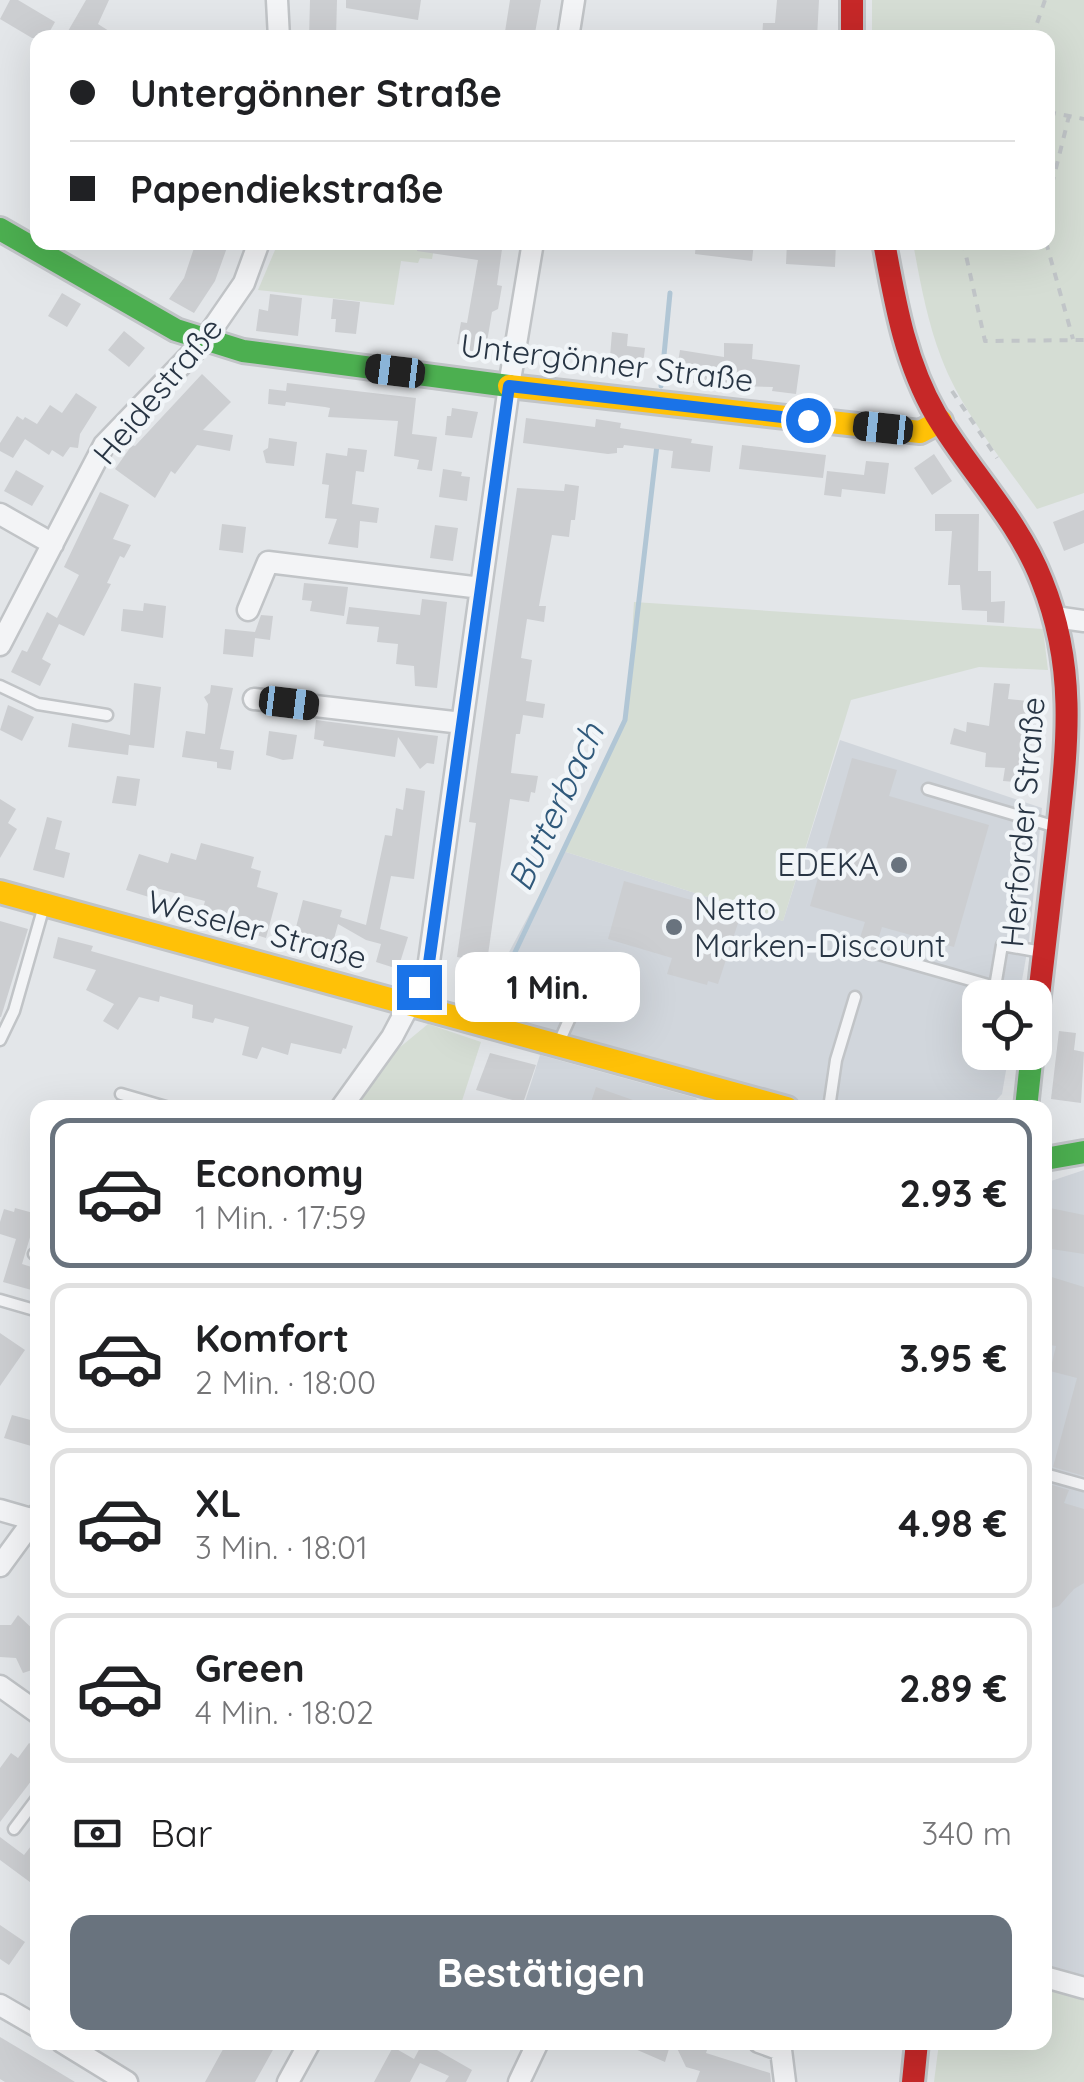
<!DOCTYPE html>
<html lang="de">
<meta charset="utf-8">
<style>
:root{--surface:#fff;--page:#f2f2f2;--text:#202124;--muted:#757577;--line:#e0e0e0;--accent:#69737e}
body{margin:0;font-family:Quicksand,sans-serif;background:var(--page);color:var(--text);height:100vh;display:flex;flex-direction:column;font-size:38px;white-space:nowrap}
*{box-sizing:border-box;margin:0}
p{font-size:32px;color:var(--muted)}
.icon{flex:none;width:55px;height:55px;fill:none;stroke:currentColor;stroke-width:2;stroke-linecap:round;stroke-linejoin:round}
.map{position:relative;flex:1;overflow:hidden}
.details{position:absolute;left:30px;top:1100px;width:1022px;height:950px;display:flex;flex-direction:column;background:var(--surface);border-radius:20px;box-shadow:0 10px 40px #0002}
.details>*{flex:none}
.hud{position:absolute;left:30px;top:30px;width:1025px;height:220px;border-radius:20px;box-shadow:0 10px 40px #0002;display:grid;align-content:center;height:220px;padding:0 40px;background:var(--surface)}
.fabs{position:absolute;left:962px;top:980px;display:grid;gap:20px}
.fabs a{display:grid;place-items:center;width:90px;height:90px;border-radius:20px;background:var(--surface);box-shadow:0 10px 40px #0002;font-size:50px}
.end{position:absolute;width:45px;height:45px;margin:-22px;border:12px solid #1a73e8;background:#fff;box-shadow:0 0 0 5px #fff}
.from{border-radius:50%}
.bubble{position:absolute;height:70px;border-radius:20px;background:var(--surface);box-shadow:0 10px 40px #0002;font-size:32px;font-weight:800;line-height:70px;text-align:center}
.car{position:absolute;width:30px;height:60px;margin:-30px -15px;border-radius:12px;box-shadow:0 0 8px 2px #0007;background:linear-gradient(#222 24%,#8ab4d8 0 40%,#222 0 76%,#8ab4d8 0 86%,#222 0)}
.hud b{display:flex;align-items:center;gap:35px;height:95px;font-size:38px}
.hud b+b{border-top:2px solid var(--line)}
.hud i{width:25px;height:25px;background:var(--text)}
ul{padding:18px 0 0;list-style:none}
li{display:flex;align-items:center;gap:30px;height:150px;margin:0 20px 15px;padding:0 20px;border:5px solid var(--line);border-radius:20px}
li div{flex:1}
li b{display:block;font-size:38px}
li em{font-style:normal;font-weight:800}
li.selected{border-color:var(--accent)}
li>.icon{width:90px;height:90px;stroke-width:1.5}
.pay{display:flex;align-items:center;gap:25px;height:110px;padding:0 40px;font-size:38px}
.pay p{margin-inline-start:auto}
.primary-button{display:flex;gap:20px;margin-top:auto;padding:20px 40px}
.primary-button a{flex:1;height:115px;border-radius:20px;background:var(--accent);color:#fff;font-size:40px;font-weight:800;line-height:115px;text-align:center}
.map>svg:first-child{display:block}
</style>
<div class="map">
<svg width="1084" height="2082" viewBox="0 0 1084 2082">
<rect width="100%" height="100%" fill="#e3e6e9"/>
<path fill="#d1d6dc" d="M840,740L1042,808L1029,941L1019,997L980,998V1052L1009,1053L1002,1094L990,1107L854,1108L813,1104L477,1012L563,851L783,921Z
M540,1055L696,1098L701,1107L523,1108Z
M1084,1170V1999L1045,1987V1183Z"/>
<path fill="#d5ddd4" d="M872,0H1084V493L1037,509C1004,462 961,411 941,357C927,320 920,281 913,243L1048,242V38L872,37Z
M278,243H435L432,259L420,258L418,263L401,261L394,305L258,290Z
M634,602L1043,629L1048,670L979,667L851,700L783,921L563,851L627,719Z
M428,1024L481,1042L460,1107L350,1108L387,1058Z
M1045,1987L1084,1999V2082H934L939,2043L1045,2042Z"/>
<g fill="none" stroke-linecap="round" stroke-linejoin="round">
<path stroke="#b1c6d5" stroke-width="5" d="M661,386L670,293
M490,1005L625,720L657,445"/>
</g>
<path fill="#ccced1" d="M10,0H18L55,22L46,38H32L0,19Z
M86,0H109L98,24L120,38H64Z
M310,0H337L336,38H309Z
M346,0H421L418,20L346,8Z
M510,0H541L535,33L526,31L525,38H504Z
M777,0H819L817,38H762L763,23H775Z
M196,242H229L215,281L194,313L169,299L184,278Z
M417,242H503L497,285L502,286L498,309L492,312L486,348L479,347V352L464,350V345L457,344L461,322L467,323L478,260L417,251Z
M696,242H754L752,261L695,254Z
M787,242H836L835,267L786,264Z
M62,293L81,304L67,327L48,316Z
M270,294L302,298L298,336L256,331L259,309L268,311Z
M333,299L360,302L356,334L335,332L336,319H331Z
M124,331L145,348L129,367L108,350Z
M612,332L628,334L627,346L645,348L643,364L638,363L637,373L609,369Z
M724,343L753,344L752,359L800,365L796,394L772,391L773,387L709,385L675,380L680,350L724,357Z
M202,374L231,402L203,430L233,435L230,451L197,445L175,474L171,471L155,498L115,469L132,445L135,446Z
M287,383L416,398L412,434L437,437L432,471L417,469L419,460L394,456L398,421L328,417L330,408L325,407L286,402L285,406L268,404L269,389L286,391Z
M76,393L97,407L80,434L78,448L70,447L63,457L52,450L49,455L25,439L13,458L0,451V443L17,416L23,420L25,417L37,424L50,405L62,413Z
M452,408L478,412L472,438L445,435L447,416H451Z
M526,418L595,427L596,419L621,423L620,428L692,439L691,443L713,446L710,472L671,468L673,451L624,445L623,448H617V453L608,454L523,443Z
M269,438L297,442L294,466L266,463L263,451L268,448Z
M742,445L826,455L823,478L739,469Z
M348,448L367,450L364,472L356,471L352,504L379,508L377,523L360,521L358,548L328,544L337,519L325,518L329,485L322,484L326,453L347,456Z
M934,454L952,481L932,495L914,468Z
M866,461L889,463L885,494L842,489L841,497L824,495L827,471L864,475Z
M443,469L462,472L461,476L470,477L467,501L439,497Z
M16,470L44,486L32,506L4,491Z
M565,484L579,486L575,520H571L569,537L552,535L539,606H546L544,622L527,619L521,658L532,660L526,701L545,704L543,718L523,715L520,734H516L511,773L538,776L535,793L531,792L529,802L510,799L487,962L457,957L476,823L469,822L517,488L564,491Z
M100,492L129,505L113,539L131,545L124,558L120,556L107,583L111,584L84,636L59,624L42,659L51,664L40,686L11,672L22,650L27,652L47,612L57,618L79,575L64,567Z
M1084,510V543L1064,551L1053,522Z
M935,514H979L978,571H991V602L1005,601L1004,623L987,622V611L962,610L960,585H948L952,531H935Z
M222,524L246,527L243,553L219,550Z
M435,525L458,528L453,561L430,558Z
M304,583L348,587L344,616L310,611L312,601L302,600Z
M422,599L447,602L437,688L415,686L414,666L396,664L398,644L377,642L379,627L346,624L349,607L420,615Z
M144,603L166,606L163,638L121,631L123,609L143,611Z
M261,615L273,616L270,640L255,638L253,657L223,654L225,629L255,632Z
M134,683L161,687L154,748L129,745L128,755L68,747L72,723L130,735Z
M994,683L1010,684L1008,699L1036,702L1030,756L1035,757L1032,784L1027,783L1019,795L1015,782L1003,781L1005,768L985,767L986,753L950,744L954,728L966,732L967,722L989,726Z
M211,685L233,688L220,749L234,751L231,770L217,768V762L182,757L186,731L205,734L208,704L204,697L210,693Z
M8,705L34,717L22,741L0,730Z
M316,720L438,736L434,764L427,763L420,769L398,737L395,757L323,746L324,741L314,739Z
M269,731L297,735L293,759L283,760L266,755Z
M852,758L897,770L889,796L989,825L954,947L882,927L876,946L871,951V962L854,957L865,922L810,906Z
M117,776L140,779L136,806L112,803Z
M406,788L425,791L414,879L391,876L380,929L408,937L398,969L376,962L381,944L366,940L338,924L332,946L294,935L303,900L342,910L340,917L366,925L385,835L392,836L396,808L403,810Z
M0,799L16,809L8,823L17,829L0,858Z
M47,817L62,821L55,849L70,853L64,878L33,870Z
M201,843L254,857L251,868L261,871L257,887L278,893L266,938L243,931L246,923L202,912L205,901L152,887L149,897L126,890L139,854L168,863L171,853L196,860Z
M624,881L741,914L718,984L708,981L707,985L667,974L672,958L608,939Z
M0,921L28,929L1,1017H0Z
M58,937L93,946L91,951L353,1026L346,1049L343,1048L341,1054L291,1043L288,1055L262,1047L257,1059L242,1055L249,1027L215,1018L213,1023L192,1018L193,1005L160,996L159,1002L139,997L118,1030L103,1021L114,1004L86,990L96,970L53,958Z
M1059,1031L1076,1033L1074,1050L1084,1052L1081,1103L1051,1099Z
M490,1053L536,1065L523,1103L476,1090Z
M596,1087L647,1105V1108H589Z
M1045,1207L1084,1215V1254L1045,1248Z
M15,1208L37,1214L22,1264L38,1269L35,1291L3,1282L16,1239L0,1234V1222L4,1209L14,1212Z
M1045,1275L1084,1287V1476L1053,1467L1077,1378L1050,1371L1056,1346L1045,1344Z
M0,1333L25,1350L0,1386Z
M12,1415L38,1422V1448L4,1438Z
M1049,1484L1069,1490L1064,1503L1084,1509V1583L1074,1589L1059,1606L1045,1610V1497Z
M18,1615L38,1634V1668L23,1673L16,1658L0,1657V1625H11Z
M29,1743L38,1749V1772L0,1822V1768L11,1753L18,1758Z
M0,1837L24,1855L38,1837V1888L0,1860Z
M0,1925L25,1942L9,1965L0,1959Z
M0,2037L37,2059L75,2082H5L0,2079Z
M227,2042H263L274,2048L255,2082H205Z
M423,2042L472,2070L466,2082H445L449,2076L420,2063L410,2082H374L393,2047L414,2059Z
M619,2042H671L665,2062Z
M674,2042L708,2047L706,2053L770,2073L771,2082H696L700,2071L686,2067Z"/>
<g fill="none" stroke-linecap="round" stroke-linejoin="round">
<g stroke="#c1c4c7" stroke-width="15">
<path id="lane" d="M0,686L38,704L107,715
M928,789L1053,826
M879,954L995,987L1002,945L1042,952
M0,1040L14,1011L44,906
M560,1040L594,964
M121,1094L169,1108
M829,1108L836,1060L855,997
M34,1254L38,1255
M0,1300L38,1311
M1045,1474L1084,1485
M14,1829L38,1797"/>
</g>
<g stroke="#c1c4c7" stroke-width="25">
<path id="street" d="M277,0L279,38
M568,38L574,0
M0,514L53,544
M248,610L268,562L481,588
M1055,617L1084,621
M0,645L104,445L204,341L244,283L259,242
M254,699L462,723
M341,1108L392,1037L428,969L509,386L533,242
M0,1510L38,1521
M0,1566L38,1514
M0,1686L38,1713
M1045,1977L1084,1988
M0,2005L38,2027
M62,2042L127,2082
M759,2042L781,2050L785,2082
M288,2082L310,2042
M519,2082L538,2042"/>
</g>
<g stroke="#c1c4c7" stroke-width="28">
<path id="fast" d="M0,229L176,330L243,351L509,386
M1026,1108L1032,1052
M1045,1159L1084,1152"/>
</g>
<g stroke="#c1c4c7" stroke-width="28">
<path id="slow" d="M509,386L920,432L941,421
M0,892L787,1108"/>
</g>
<g stroke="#c1c4c7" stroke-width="28">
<path id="jam" d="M852,0V38
M884,242C895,302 905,362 936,415C970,472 1018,519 1042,581C1079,673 1066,754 1056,849C1049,910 1042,970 1035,1030
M913,2082L917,2042"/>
</g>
<path stroke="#c1c5c8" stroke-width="4" stroke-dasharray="8 8" stroke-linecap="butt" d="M1032,38L1045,0
M1048,112L1084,119
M1048,200L1069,116
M963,242L985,341L1084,340
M1046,242L1073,339
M952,391L997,458"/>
<use href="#lane" stroke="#f3f4f6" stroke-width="10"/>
<use href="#street" stroke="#f3f4f6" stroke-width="20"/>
<use href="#fast" stroke="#4caf50" stroke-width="22"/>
<use href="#slow" stroke="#ffc107" stroke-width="22"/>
<use href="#jam" stroke="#c62828" stroke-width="22"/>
</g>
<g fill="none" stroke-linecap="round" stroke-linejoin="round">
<path stroke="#1a73e8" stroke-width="12" d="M419,987L428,970L509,386L808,420"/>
</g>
<g fill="#69737e" stroke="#f1f5f8" stroke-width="4">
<circle cx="899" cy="865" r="10"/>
<circle cx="674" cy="927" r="10"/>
</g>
<g text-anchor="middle" stroke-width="9" stroke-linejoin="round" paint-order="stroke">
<g font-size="32" fill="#283544" stroke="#f1f5f8">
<text transform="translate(607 363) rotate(7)" y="11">Untergönner Straße</text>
<text transform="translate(158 391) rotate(-50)" y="11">Heidestraße</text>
<text transform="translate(1023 822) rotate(-85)" y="11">Herforder Straße</text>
<text transform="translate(257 930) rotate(15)" y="11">Weseler Straße</text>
</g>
<g font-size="32" fill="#283544" stroke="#f1f5f8" text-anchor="end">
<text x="879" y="876">EDEKA</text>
<text x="694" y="920" text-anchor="start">Netto<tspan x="694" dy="37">Marken-Discount</tspan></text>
</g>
<g font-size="35" font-style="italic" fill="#30597b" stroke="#f1f5f8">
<text transform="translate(556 807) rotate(-65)" y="12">Butterbach</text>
</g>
</g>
</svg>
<div class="fabs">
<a><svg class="icon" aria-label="locate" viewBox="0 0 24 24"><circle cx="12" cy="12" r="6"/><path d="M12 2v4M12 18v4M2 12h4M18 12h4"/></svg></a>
</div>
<i class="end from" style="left:808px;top:420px"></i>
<i class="end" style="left:419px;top:987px"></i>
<div class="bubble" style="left:455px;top:952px;width:185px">1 Min.</div>
<i class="car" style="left:395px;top:371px;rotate:277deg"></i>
<i class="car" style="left:883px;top:428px;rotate:276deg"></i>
<i class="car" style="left:289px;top:703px;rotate:97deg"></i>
<div class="hud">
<b><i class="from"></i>Untergönner Straße</b>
<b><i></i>Papendiekstraße</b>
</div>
<section class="details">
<ul>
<li class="selected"><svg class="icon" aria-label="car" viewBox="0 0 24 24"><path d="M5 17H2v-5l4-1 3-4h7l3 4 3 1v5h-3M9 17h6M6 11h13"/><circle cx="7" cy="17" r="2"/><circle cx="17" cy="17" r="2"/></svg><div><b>Economy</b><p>1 Min. · 17:59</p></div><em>2.93 €</em></li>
<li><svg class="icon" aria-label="car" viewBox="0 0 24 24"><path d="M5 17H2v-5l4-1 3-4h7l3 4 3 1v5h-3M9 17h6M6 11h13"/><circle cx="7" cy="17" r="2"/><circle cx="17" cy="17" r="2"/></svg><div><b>Komfort</b><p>2 Min. · 18:00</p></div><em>3.95 €</em></li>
<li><svg class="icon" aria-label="car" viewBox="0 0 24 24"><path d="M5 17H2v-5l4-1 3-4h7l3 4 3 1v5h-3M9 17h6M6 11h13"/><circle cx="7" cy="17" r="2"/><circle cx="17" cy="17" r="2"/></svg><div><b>XL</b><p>3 Min. · 18:01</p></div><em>4.98 €</em></li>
<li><svg class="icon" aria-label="car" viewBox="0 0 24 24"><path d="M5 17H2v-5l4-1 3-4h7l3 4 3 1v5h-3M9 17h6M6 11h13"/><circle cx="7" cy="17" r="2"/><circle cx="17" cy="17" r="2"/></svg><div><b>Green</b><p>4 Min. · 18:02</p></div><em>2.89 €</em></li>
</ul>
<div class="pay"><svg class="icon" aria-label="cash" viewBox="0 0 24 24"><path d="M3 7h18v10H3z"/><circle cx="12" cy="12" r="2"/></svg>Bar<p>340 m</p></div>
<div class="primary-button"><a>Bestätigen</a></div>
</section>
</div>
